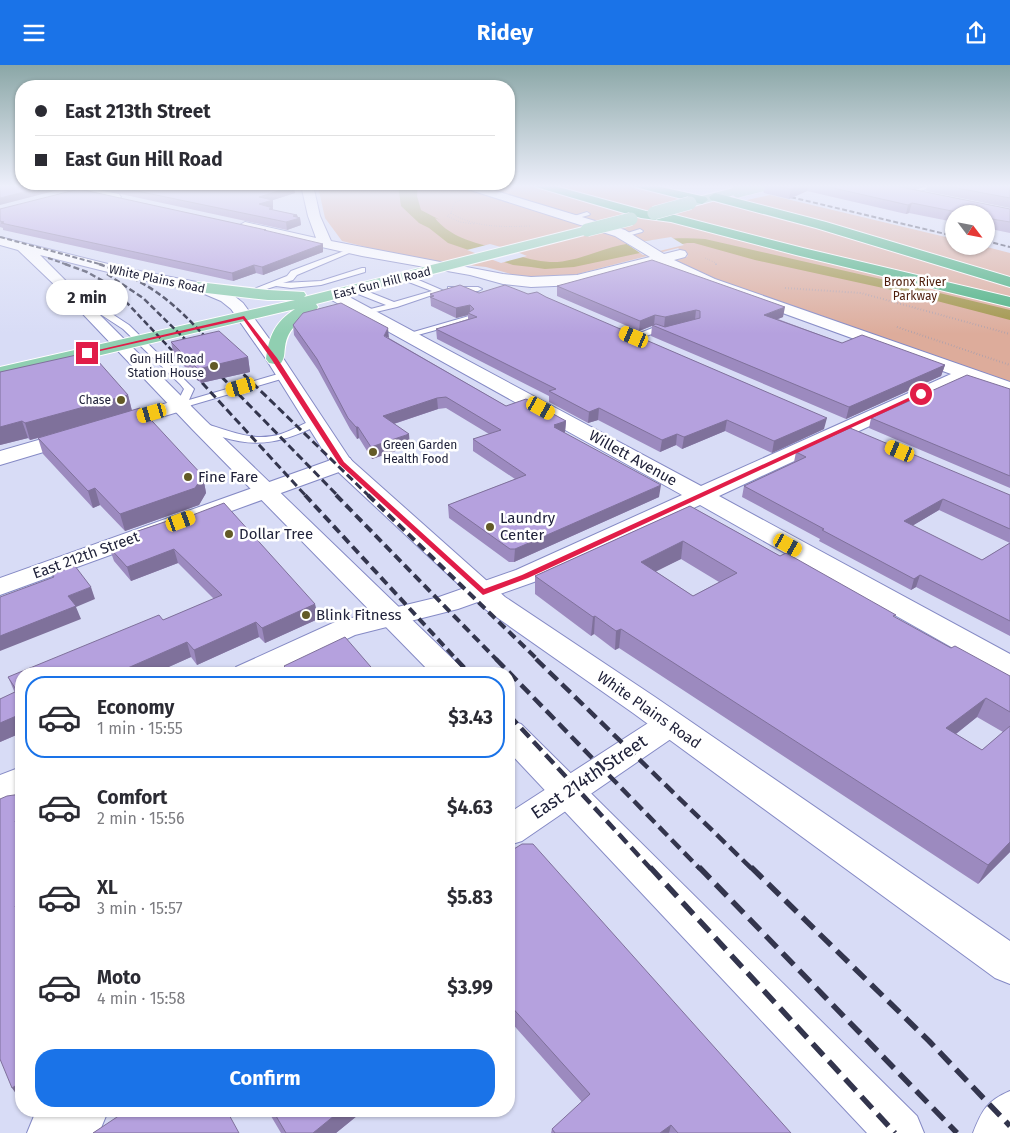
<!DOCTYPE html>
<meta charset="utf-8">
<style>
:root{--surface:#fff;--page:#f7f7f7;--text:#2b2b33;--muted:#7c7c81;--line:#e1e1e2;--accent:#1a73e8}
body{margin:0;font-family:"Fira Sans",sans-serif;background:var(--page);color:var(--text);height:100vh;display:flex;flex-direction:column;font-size:19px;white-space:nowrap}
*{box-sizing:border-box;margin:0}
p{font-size:16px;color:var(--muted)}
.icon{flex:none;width:28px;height:28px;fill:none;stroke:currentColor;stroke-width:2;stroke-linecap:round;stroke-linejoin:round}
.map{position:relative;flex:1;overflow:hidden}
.sheet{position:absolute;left:15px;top:602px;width:500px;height:450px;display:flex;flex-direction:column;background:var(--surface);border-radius:20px;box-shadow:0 1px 4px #0004}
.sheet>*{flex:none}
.banner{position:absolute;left:15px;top:15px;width:500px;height:110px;border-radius:20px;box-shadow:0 1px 4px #0004;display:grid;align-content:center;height:110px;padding:0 20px;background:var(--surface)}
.needle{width:32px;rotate:122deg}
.controls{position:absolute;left:945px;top:140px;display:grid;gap:10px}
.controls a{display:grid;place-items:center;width:50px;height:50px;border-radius:50%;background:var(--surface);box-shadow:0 1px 4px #0004;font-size:25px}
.end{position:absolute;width:22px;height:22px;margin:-11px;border:6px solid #e11d48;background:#fff;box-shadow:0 0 0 2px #fff}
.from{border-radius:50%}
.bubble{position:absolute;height:35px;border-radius:18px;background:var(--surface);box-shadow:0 1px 4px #0004;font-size:16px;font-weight:700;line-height:35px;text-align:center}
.car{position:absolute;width:15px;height:30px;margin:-15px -8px;border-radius:6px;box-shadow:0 0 4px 1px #0007;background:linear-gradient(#f5c518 24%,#345 0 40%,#f5c518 0 76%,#345 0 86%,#f5c518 0)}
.banner b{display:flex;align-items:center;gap:18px;height:48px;font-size:19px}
.banner b+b{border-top:1px solid var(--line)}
.banner i{width:12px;height:12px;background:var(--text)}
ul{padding:9px 0 0;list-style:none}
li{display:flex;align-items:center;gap:15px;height:82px;margin:0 10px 8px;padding:0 10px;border:2px solid transparent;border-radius:20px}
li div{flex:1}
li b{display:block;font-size:19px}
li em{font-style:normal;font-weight:700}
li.selected{border-color:var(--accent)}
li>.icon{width:45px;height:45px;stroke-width:1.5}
.button{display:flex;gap:10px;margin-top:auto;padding:10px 20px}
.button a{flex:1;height:58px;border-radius:20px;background:var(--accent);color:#fff;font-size:20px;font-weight:700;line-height:58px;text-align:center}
header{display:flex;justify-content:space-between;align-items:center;height:65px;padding:0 20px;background:var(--accent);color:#fff;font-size:22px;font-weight:700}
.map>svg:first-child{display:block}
</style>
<header><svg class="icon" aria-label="menu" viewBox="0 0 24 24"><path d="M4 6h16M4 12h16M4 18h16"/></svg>Ridey<svg class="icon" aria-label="share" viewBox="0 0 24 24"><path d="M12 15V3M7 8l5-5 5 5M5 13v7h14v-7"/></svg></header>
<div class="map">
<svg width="1010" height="1068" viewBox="0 0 1010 1068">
<rect width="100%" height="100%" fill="#d8dcf6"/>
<path fill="#ddac9b" d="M320,120H667L661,121L725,140L770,130L954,174V181H983L1010,188V318L727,220L675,196L688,191L678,183L562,213L521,212L486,202L413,194L342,176L325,153L319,126Z"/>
<path fill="#a09346" d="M398,120H418L417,131L421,145L440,155L435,153C447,169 468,176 487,181C507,187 529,196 550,197C574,198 598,185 621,180C648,175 677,172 705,174L894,217L1010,245V255L906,228L755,195L694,178H687L574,202L545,204L531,202L513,200L448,178L429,163L419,158L401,141Z"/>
<path fill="#d8dcf6" d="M671,172L684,180L643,190L627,179Z
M490,179L512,185L527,191L501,198L467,185Z"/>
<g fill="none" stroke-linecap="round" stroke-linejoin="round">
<g stroke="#858ac5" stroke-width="2">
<path id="service" d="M929,120H937L912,129L907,128Z
M587,147L590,149L589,150L571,155L568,153Z
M640,164L643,166L642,167L624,172L621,170Z
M352,183L355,185L354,186L297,210L293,215L283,218L321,216L362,203H365V207L321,220L291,223L276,221L248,230L244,228L287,211L291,206Z
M401,210H407L444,226L397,242L363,250V246L386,240L353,227V223H359L394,237L432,226L401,214Z
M448,222H478L482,224L478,226H448Z
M68,224H74L129,260L192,322L194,324L189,335L285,307L290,310L288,312L185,342H177L176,340L184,324L180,319L123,264L68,228Z
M469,251L473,253L472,255L407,273L403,270Z
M655,262L673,267L663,271L655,268L634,275L630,272Z
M317,354L321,355L322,357L321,359C285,376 260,384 222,372C214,369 203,367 197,361L202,358C230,365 252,378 281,369C293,365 305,357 317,354Z"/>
</g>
<g stroke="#858ac5" stroke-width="2">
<path id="minor" d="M52,120H73L119,129L121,132L115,136L58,123Z
M301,120H313L320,151L331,176L503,209L531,212L577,210L650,192L615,171L461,122L459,120H476L625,165L664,189L680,185L685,186L687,189L685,192L674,195L715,214L1010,317V329L969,315L719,431L1010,589V612L999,609L700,440L534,517L458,544L355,570L273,609H232L236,602L335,557L439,532L516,505L682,430L328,233L326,230L328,227H340L701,421L951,309L705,220L660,198L577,220L531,222L503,219L470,210L362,191L245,165L238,161L245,157L316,173L308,151Z
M181,334L188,336L191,340L188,344L0,400V386Z
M342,391L350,393L353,398L350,403L0,530V513Z
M670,648L681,651L686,659L681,667L522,776L509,780V748L659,651Z
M21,702V730L0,738V710Z
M1010,1026V1068H973C982,1045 987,1036 1010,1026Z
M41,1046H108L101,1063L93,1068H27L34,1051Z"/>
</g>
<g stroke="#858ac5" stroke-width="2">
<path id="secondary" d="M0,172L124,203L207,219L233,230L243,238L281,290L350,394L505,532L655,632L1010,876V919L995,913L633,648L485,544L334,403L266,294L231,244L221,236L202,228L124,211L40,190L206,356L461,602L465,609H432L192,364L61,226L18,185L0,180Z
M509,655L521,659L917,1051L924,1068H867L509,687Z"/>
</g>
<g stroke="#fff" stroke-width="2">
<path id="primary" d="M738,122L742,124L744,126L742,128L690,142L684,138L686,135Z
M587,161L594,165L592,168L316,239L318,242L316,245C300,256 288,262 285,282C284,288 285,293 281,298L275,299L269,298L266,294C269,271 275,257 295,244L0,314V302L295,235H268L198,227L193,225L190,222L193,219L198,217L268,225L304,227L306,230L304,232Z"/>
</g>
<g stroke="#fff" stroke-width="2">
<path id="motorway" d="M534,120H551L646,146L671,149L803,183L1010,232V242L796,190L671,157L641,153L536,122Z
M633,120H652L706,132L708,135L702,139L635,122Z
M715,128L826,157L1010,212V222L816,163L711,135L709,132Z"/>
</g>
<path stroke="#979ab3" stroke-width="1" stroke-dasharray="0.5 2" stroke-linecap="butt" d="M460,135L454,138L451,148C475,163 503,162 530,161
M451,148L447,151L460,157L474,159
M705,193L716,198V200"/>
<path stroke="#979ab3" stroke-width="2" stroke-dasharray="0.5 2.5" stroke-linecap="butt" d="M716,199V201
M785,223L861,228L1010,269
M897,262L1010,300"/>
<use href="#service" fill="#fff" fill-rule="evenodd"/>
<use href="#minor" fill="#fff" fill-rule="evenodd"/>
<use href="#secondary" fill="#fff" fill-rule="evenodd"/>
<use href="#primary" fill="#90cfb1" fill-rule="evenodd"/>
<use href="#motorway" fill="#46af7d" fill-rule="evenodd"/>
<path stroke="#33354d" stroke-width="2" stroke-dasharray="5 2.5" stroke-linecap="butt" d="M740,120L954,171
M0,172L103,200
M986,176L1010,182
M48,193L68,200"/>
<path stroke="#33354d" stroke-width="2.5" stroke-dasharray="6 3" stroke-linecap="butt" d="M65,199L87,207L110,220L182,296
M99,199C154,219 173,237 212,279
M107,209L143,233L194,283
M234,300L236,302"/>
<path stroke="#33354d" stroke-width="3" stroke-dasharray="8 4" stroke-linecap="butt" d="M235,301L369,431
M213,303L338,431
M194,309L306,431"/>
<path stroke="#33354d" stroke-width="4" stroke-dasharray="9 5" stroke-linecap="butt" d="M305,430L457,595
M336,430L497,595
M368,430L538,595"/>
<path stroke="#33354d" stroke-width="4.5" stroke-dasharray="12 6" stroke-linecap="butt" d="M456,594L470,609
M496,594L700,804
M536,594L752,804
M509,650L651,804"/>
<path stroke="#33354d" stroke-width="5.5" stroke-dasharray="16 8" stroke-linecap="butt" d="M650,802L895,1068
M699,802L957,1068
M751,802L929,976L1010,1061"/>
<g stroke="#fff" stroke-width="14" stroke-linecap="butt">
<path id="primary-bridge" d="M738,126L762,120
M654,148L690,138
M587,165L631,154"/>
</g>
<use href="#primary-bridge" stroke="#90cfb1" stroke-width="13"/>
</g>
<path fill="#9c8abf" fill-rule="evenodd" d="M79,120H292L295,128L273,135V142H272L273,143V145L297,150L298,152L300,153L301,160L287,165Z
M765,120H891L1010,144V168L986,163V149H954V157L909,148L906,149L807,126L789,134L764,128Z
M893,120H925L914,124Z
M927,120H1010V143L926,126Z
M0,144L266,165V166L323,187L263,210L256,208L233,216L3,165V163L0,162Z
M557,221L783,252L778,254L842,278L945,300L941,311L846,354L651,271L652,261L639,266L557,231Z
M479,228L528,229L546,232L824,364L772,388L725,366L682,384L676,380L660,387L598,355L588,358L549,337V331L437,274L436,264L468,254V250L456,253L431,241L430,229Z
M293,260L389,273L506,341L566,356L565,367L564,368L659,432L514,497H509L449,453L448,440L515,414L473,386V374L489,369L446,343L438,344L394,359L410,381L372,394L359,373L357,374L350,364L318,305L294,270Z
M171,277L248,292L250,307L201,318L174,291Z
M0,307L128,330L132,346L203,411L206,428L199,440L125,466L100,440L93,443L43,389L38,373L30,375L28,373L0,380Z
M1010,324V423L869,363L871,353Z
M796,387L1010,430V478L939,445L912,461L982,495L1010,478V571L916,522L911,525L819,476L820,474L742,432L744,421L794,397Z
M690,441L780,491L951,583L1010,611V787L978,819L619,583L615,585L594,569L591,571L535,529V511ZM681,494L719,517L693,531L655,506ZM977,652L1003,667L982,685L956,669Z
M179,452L180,455L315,539L318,554L265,578L259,572L197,600L191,592L153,609H21V668L0,677V634L15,628L8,612L163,555L214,534L178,498L131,516L114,496L109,482L136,472L135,467Z
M284,601L377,609H286Z
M509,787L791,1068H551L552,1064L582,1037L509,955Z
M268,1046H363L336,1068H281Z"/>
<path fill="#7f719b" d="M50,120H57L58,125L0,140V133Z
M285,120H292L293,121H294L295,128L273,135V142L260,146L259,132Z
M803,120H809L807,126L789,134L791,124Z
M914,120H925L914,124Z
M912,138L909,148L906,149L908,140Z
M297,150L298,153H300L301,160L287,165L286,157L293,151Z
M323,179V187L263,210L262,202Z
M254,200L256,208L233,216L232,208Z
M470,240V249L468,248V250L456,253V243Z
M785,242L783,252L762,260L764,250Z
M696,245L695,255L664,263L665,252Z
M655,250L654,260L639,266L640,256Z
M388,263L389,273L384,271Z
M248,292L250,307L201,318L198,304Z
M945,300L941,311L846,354L849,342Z
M128,330L132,346L30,375L25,358Z
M437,333L438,344L384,362L383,351Z
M599,343L598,355L588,358L589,347Z
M827,353L824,364L772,388L774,376Z
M727,355L725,366L682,384L684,372Z
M22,356L28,373L0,380V362Z
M566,356L565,367L556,371L554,360Z
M356,362H358L359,373L357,374Z
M409,369L410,381L372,394L371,382Z
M677,369L676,380L660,387L662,375Z
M203,411L206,428L199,440L125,466L120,449Z
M661,420L659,432L514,497L515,484Z
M95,423L100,440L93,443L88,426Z
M943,434L939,445L900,468L904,456Z
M683,476L681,494L639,515L641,497Z
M174,484L178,498L131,516L127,502Z
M920,510L916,522L911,525L914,514Z
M91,522L95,534L76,542L81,554L0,586V571L68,531Z
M315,539L318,554L265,578L262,563Z
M595,551L594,569L591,571L593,552Z
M256,557L259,572L197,600L194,585Z
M621,564L619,583L615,585L616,566Z
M187,577L191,592L153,609H114Z
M986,633L977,652L938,683L946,663Z
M21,649V668L0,677V658Z
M21,753V770L15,756Z
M1010,777V787L978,819L988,800Z
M21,838V855L15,841Z
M21,1017V1036L12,1023Z
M340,1046H363L336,1068H313Z
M671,1060L669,1068H660Z"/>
<path fill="#b5a1de" stroke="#7f719b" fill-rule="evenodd" d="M0,120H52L0,133Z
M108,120H287L294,121L259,132L273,135L259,139L273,143L269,144L297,150L293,151L300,153L286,157Z
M768,120H803L791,124Z
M820,120H891L1010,144V157L986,153V149H967L912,138L908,140Z
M941,120H1010V133Z
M79,124L266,165H264L323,179L262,202L254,200L232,208L1,158L4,157L0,156V144Z
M652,195L785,242L764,250L842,278L862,270L945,300L849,342L652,260L656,259L665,262L700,253V246L696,245L665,252L655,250L640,256L557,221Z
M460,220L479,228L505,220L528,229L537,227L546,232L827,353L774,376L727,355L684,372L677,369L662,375L599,343L589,347L549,326L556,324L436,264L477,252L468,248L474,244L470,240L456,243L430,232L434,231L430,229Z
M341,238L388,263L384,271L506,341L526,334L566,356L554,360L556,361L554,362L661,420L515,484H510L448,440L526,410L473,374L501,365L446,332L437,333L383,351L409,369L371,382L358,362H356L348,353L317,294L293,260L303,248Z
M219,266L248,292L198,304L171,277Z
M90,287L128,330L25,358L22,356L0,362V307Z
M967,310L1010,324V411L871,353Z
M140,343L203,411L195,423L120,449L95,423L88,426L38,373Z
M850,363L1010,430V464L943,434L904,456L982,495L1010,478V556L920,510L914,514L822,465L824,464L744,421L806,392L796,387Z
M224,438L315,539L262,563L256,557L194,585L187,577L114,609H21V649L0,658V634L17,626L8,612L159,550L163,555L222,530L174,484L127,502L109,482L139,471L135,467L179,452L177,456Z
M690,441L780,491L786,488L896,550L893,551L951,583L955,581L1010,611V647L986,633L946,663L982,685L1010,661V777L988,800L621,564L616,566L595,551L593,552L535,511ZM683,476L737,508L693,531L641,497Z
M75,501L91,522L68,531L76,541L0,571V532L54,512L52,509Z
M345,572L377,609H292L284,601Z
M21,729V753L15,756L21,769V838L15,841L21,855V1017L12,1023L0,994V734L7,731Z
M522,779H533L791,1068H678L671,1060L660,1068H555L552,1064L590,1029L509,939V787Z
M126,1046H227L239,1068H93Z
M273,1046H340L313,1068H286Z"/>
<linearGradient id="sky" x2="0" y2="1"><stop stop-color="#8ba7a7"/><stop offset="0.45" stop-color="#edeffb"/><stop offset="1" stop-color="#edeffb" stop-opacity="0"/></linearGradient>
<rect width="1010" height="269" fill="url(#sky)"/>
<path fill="#e11d48" d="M244,251L277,293L344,397L484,524L522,510L919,328L924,329L528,513L483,530L339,399L272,295L243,254L87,289L85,288Z"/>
<g fill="#635a26" stroke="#fff" stroke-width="2">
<circle cx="214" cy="301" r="5"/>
<circle cx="121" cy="335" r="5"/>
<circle cx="373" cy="387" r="5"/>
<circle cx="188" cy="412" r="5"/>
<circle cx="490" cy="462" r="5"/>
<circle cx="229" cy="469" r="5"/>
<circle cx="306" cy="550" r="5"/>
</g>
<g text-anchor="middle" stroke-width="5" stroke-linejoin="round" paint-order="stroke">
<g font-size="12" fill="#20223a" stroke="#fff">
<text transform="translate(157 214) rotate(12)" y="4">White Plains Road</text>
<text transform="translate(382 218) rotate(-14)" y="4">East Gun Hill Road</text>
</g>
<g font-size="12" fill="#4e1e0c" stroke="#fff">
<text x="915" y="221">Bronx River<tspan x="915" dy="14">Parkway</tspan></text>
</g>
<g font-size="12" fill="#20223a" stroke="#fff" text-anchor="end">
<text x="204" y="298">Gun Hill Road<tspan x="204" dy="14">Station House</tspan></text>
<text x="111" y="339">Chase</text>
<text x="383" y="384" text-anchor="start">Green Garden<tspan x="383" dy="14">Health Food</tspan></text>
</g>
<g font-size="15" fill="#20223a" stroke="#fff">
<text transform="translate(633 393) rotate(29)" y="5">Willett Avenue</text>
<text transform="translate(86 490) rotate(-20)" y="5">East 212th Street</text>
<text transform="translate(649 645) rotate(35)" y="5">White Plains Road</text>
</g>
<g font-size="15" fill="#20223a" stroke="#fff" text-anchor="start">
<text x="198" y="417">Fine Fare</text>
<text x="500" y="458">Laundry<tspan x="500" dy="17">Center</tspan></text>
<text x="239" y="474">Dollar Tree</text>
<text x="316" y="555">Blink Fitness</text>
</g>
<g font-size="18" fill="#20223a" stroke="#fff">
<text transform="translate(589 712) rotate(-34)" y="6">East 214th Street</text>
</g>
</g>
</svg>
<div class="controls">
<a><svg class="needle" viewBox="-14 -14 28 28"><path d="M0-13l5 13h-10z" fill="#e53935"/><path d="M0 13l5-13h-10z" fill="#7c7c81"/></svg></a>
</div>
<i class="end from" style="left:921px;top:329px"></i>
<i class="end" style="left:87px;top:288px"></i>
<div class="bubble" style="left:46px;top:215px;width:82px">2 min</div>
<i class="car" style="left:634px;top:272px;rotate:293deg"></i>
<i class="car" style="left:241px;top:322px;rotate:254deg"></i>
<i class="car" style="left:541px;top:343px;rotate:119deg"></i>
<i class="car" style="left:152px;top:348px;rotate:254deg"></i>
<i class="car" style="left:900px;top:386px;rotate:293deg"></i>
<i class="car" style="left:181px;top:456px;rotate:70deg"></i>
<i class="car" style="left:788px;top:480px;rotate:119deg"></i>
<div class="banner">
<b><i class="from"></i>East 213th Street</b>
<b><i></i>East Gun Hill Road</b>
</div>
<section class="sheet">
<ul>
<li class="selected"><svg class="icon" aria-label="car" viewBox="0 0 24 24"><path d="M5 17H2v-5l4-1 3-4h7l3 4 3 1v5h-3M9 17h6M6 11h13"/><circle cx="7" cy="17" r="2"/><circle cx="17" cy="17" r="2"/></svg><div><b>Economy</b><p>1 min · 15:55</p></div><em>$3.43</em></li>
<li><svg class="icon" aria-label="car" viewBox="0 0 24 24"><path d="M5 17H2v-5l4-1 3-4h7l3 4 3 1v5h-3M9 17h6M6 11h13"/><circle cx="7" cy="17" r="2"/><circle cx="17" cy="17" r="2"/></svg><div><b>Comfort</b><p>2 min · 15:56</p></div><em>$4.63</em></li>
<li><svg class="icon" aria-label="car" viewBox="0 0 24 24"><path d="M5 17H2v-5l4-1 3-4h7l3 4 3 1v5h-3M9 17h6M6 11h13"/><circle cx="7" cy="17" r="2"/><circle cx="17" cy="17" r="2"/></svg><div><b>XL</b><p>3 min · 15:57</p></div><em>$5.83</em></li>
<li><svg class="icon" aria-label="car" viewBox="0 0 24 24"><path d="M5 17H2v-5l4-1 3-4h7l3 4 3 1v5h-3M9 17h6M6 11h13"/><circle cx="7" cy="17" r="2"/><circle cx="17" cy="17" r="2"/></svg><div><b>Moto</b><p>4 min · 15:58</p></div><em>$3.99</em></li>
</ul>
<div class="button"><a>Confirm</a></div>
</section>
</div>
